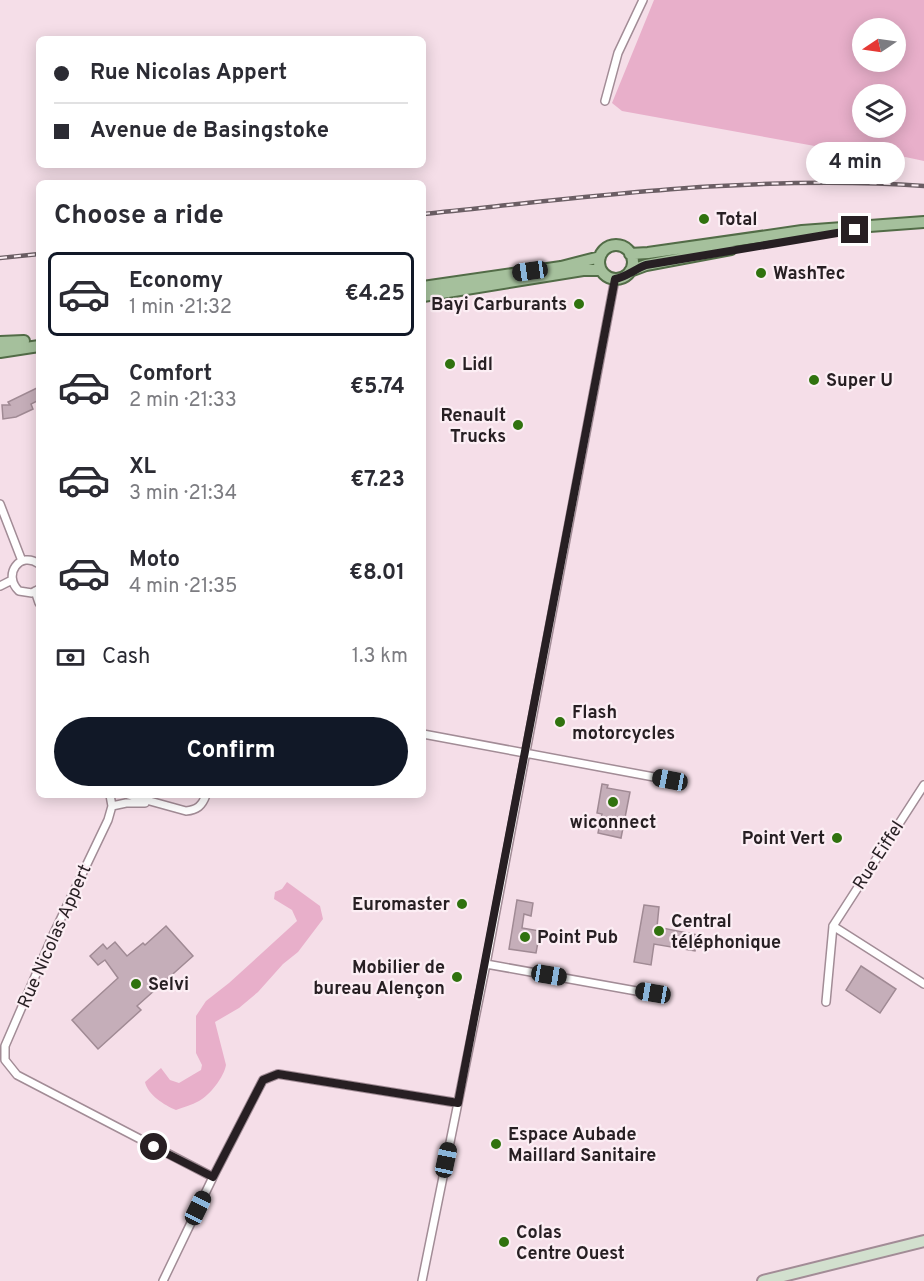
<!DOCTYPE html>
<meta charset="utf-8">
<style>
:root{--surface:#fff;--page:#f2f2f3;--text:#2b2b33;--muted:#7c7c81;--line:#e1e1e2;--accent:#111827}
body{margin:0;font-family:Overpass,sans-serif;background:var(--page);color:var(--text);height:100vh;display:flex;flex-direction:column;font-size:22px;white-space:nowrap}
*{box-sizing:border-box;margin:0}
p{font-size:20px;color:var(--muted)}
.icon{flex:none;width:33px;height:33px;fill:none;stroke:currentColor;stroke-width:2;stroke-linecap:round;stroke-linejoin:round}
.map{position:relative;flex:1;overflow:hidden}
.panel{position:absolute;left:36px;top:180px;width:390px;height:618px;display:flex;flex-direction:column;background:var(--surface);border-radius:9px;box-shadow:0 3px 15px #0003}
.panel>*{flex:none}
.guide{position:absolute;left:36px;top:36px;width:390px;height:132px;border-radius:9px;box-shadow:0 3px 15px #0003;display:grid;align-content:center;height:132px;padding:0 18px;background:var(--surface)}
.needle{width:39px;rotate:257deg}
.fabs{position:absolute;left:852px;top:18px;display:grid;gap:12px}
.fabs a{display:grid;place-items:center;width:54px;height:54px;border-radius:50%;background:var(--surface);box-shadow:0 3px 15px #0003;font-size:30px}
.end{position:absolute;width:27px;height:27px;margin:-14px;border:8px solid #271f23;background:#fff;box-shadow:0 0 0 3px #fff}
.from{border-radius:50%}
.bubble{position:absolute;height:42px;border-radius:21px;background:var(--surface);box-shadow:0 3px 15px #0003;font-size:20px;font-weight:700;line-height:42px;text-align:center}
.car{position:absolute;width:18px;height:36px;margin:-18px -9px;border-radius:8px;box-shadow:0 0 4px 2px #0007;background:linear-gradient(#222 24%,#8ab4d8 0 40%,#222 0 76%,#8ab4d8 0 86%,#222 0)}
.guide b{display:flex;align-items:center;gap:21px;height:57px;font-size:22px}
.guide b+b{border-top:2px solid var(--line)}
.guide i{width:15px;height:15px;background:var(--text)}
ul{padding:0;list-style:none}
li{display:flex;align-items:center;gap:18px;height:84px;margin:0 12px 9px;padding:0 6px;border:3px solid transparent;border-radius:9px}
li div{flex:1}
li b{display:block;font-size:22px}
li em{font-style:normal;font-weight:700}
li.selected{border-color:var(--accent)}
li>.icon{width:54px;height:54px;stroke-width:1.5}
h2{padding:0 18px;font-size:27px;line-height:72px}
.pay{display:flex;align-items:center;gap:15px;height:66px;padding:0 18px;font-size:22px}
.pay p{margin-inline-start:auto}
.action{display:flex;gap:12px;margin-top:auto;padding:12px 18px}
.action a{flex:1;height:69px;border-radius:36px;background:var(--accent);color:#fff;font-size:24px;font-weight:700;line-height:69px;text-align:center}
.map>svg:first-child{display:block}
</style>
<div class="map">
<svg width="924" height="1281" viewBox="0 0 924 1281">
<rect width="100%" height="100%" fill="#f5dee8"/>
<path fill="#e8afca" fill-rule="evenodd" d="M654,0H924V161L896,155L848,152L622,111L612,103ZM862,28H896V62H862ZM896,94V128H862V94Z
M287,882L320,906L323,919L298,952L283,964L258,992L239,1008L215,1022L226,1065C224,1077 210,1095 199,1101C192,1105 183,1107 176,1110C164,1105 148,1095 145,1082L161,1068L170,1080L179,1083L201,1070L202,1065L196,1053V1016L206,1001L229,983L297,921L292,910L274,899L275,892L282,889Z"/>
<path fill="#c5aeb9" stroke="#a08a94" stroke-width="1.5" d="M39,387V400L31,404L33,409L16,417L3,419L2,405H10L8,402Z
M602,784L608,785L607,788L630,792L621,838L598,833L602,814L597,813Z
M517,900L533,903L531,916L524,914L522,928L540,931L536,953L509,949Z
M644,905L659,907L657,927L698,935L695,951L654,944L651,965L634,962Z
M166,926L193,956L137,1006L141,1010L98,1049L72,1020L118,978L105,960L98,965L90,956L103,944L107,949L115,942L127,956L143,943L145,945Z
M861,966L896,989L880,1013L846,990Z"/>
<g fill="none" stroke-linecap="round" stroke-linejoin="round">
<g stroke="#a28c96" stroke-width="10">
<path id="street" d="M605,101L618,53L643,0
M0,504L22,561
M39,564C20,550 2,575 19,591L32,593L39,589
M0,586L12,580
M35,591L39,603
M423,734L670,780
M110,795L112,806L108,820L53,935L5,1046V1060L17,1075L213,1177L263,1080L278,1074L458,1103
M128,795L186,811C197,810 202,806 206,795
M112,806L126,803H145
M833,926L924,984
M486,964L653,994
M826,1002L833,926L924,785
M163,1281L213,1177
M422,1281L486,964L615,279"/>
</g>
<g stroke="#a28c96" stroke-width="14">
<path id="secondary" d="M763,1281L924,1241"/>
</g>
<g stroke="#526c47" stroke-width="14">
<path id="primary" d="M599 262a17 17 0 1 1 34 0a17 17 0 1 1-34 0Z
M630,254L648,253L802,231L924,222
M630,271L646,265L731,249
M423,287L561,267L600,257
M423,296L583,270H601
M0,342L24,341
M0,352L39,346"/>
</g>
<use href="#street" stroke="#fff" stroke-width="7"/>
<use href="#secondary" stroke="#d2e0ce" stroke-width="10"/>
<use href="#primary" stroke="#a5c09c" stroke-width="10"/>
<g stroke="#6b5e64" stroke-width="4.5">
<path id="rail" d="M423,214C589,197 756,174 924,186
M0,258L39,254"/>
</g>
<use href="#rail" stroke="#fceef4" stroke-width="2" stroke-dasharray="7" stroke-linecap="butt"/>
</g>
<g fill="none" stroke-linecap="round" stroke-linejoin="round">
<path stroke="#271f23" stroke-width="8" d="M154,1147L213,1177L263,1080L278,1074L458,1103L615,279C626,277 635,269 646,265L855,230"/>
</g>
<g fill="#30720e" stroke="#fceef4" stroke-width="2">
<circle cx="704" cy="219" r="6"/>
<circle cx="761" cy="273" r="6"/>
<circle cx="579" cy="304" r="6"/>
<circle cx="450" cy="364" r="6"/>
<circle cx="814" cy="380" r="6"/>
<circle cx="518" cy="425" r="6"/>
<circle cx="560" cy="722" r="6"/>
<circle cx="613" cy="802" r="6"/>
<circle cx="837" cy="838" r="6"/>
<circle cx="462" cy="904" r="6"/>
<circle cx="659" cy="931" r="6"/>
<circle cx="525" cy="937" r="6"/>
<circle cx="457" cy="977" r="6"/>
<circle cx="136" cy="984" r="6"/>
<circle cx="496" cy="1144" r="6"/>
<circle cx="504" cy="1242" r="6"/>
</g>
<g text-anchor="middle" stroke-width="4.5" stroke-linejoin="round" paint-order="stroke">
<g font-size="18" font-weight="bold" fill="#271f23" stroke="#fceef4" text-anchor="start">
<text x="716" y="225">Total</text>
<text x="773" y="279">WashTec</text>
<text x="567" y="310" text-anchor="end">Bayi Carburants</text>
<text x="462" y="370">Lidl</text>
<text x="826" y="386">Super U</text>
<text x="506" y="421" text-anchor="end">Renault<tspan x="506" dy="21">Trucks</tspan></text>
<text x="572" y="718">Flash<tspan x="572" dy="21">motorcycles</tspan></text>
<text x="613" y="828" text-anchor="middle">wiconnect</text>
<text x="825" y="844" text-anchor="end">Point Vert</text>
<text x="450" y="910" text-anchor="end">Euromaster</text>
<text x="671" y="927">Central<tspan x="671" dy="21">téléphonique</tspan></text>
<text x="537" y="943">Point Pub</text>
<text x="445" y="973" text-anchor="end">Mobilier de<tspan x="445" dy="21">bureau Alençon</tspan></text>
<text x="148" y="990">Selvi</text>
<text x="508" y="1140">Espace Aubade<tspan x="508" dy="21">Maillard Sanitaire</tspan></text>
<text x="516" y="1238">Colas<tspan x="516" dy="21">Centre Ouest</tspan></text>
</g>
<g font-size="18" fill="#271f23" stroke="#fceef4">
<text transform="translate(878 855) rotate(-57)" y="6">Rue Eiffel</text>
<text transform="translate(54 936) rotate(-66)" y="6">Rue Nicolas Appert</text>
</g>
</g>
</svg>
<div class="fabs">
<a><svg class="needle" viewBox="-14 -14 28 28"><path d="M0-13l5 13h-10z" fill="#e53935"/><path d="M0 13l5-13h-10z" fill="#7c7c81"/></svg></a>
<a><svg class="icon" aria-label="layers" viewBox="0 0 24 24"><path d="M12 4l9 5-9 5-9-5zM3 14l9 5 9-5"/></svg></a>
</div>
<i class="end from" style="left:154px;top:1147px"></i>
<i class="end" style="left:855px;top:230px"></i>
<div class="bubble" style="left:806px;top:142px;width:99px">4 min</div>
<i class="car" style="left:530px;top:271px;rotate:262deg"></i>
<i class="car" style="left:670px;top:780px;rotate:281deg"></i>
<i class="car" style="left:549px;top:975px;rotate:100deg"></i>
<i class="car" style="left:653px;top:993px;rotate:280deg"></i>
<i class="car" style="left:446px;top:1160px;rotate:12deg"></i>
<i class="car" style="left:198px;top:1208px;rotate:26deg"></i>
<div class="guide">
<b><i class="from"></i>Rue Nicolas Appert</b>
<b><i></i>Avenue de Basingstoke</b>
</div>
<section class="panel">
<h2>Choose a ride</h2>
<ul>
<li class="selected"><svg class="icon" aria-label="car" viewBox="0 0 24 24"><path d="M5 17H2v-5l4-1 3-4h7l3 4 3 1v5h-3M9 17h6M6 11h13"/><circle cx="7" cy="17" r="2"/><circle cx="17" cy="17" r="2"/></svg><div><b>Economy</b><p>1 min · 21:32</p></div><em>€4.25</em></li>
<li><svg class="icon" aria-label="car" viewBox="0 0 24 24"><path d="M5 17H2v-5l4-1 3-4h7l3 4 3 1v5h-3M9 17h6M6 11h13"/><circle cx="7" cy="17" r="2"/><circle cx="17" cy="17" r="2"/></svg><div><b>Comfort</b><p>2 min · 21:33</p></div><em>€5.74</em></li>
<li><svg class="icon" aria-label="car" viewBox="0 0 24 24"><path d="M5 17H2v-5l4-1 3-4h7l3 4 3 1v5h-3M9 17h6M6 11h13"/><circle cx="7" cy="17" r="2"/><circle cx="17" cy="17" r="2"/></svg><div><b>XL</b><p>3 min · 21:34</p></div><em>€7.23</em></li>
<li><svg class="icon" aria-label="car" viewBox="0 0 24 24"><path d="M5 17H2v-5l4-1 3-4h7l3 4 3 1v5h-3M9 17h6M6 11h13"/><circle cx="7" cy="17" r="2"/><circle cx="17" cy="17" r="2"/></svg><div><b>Moto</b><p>4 min · 21:35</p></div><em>€8.01</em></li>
</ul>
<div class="pay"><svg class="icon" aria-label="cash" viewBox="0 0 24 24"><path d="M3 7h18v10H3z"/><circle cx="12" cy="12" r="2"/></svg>Cash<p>1.3 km</p></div>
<div class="action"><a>Confirm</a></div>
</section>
</div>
